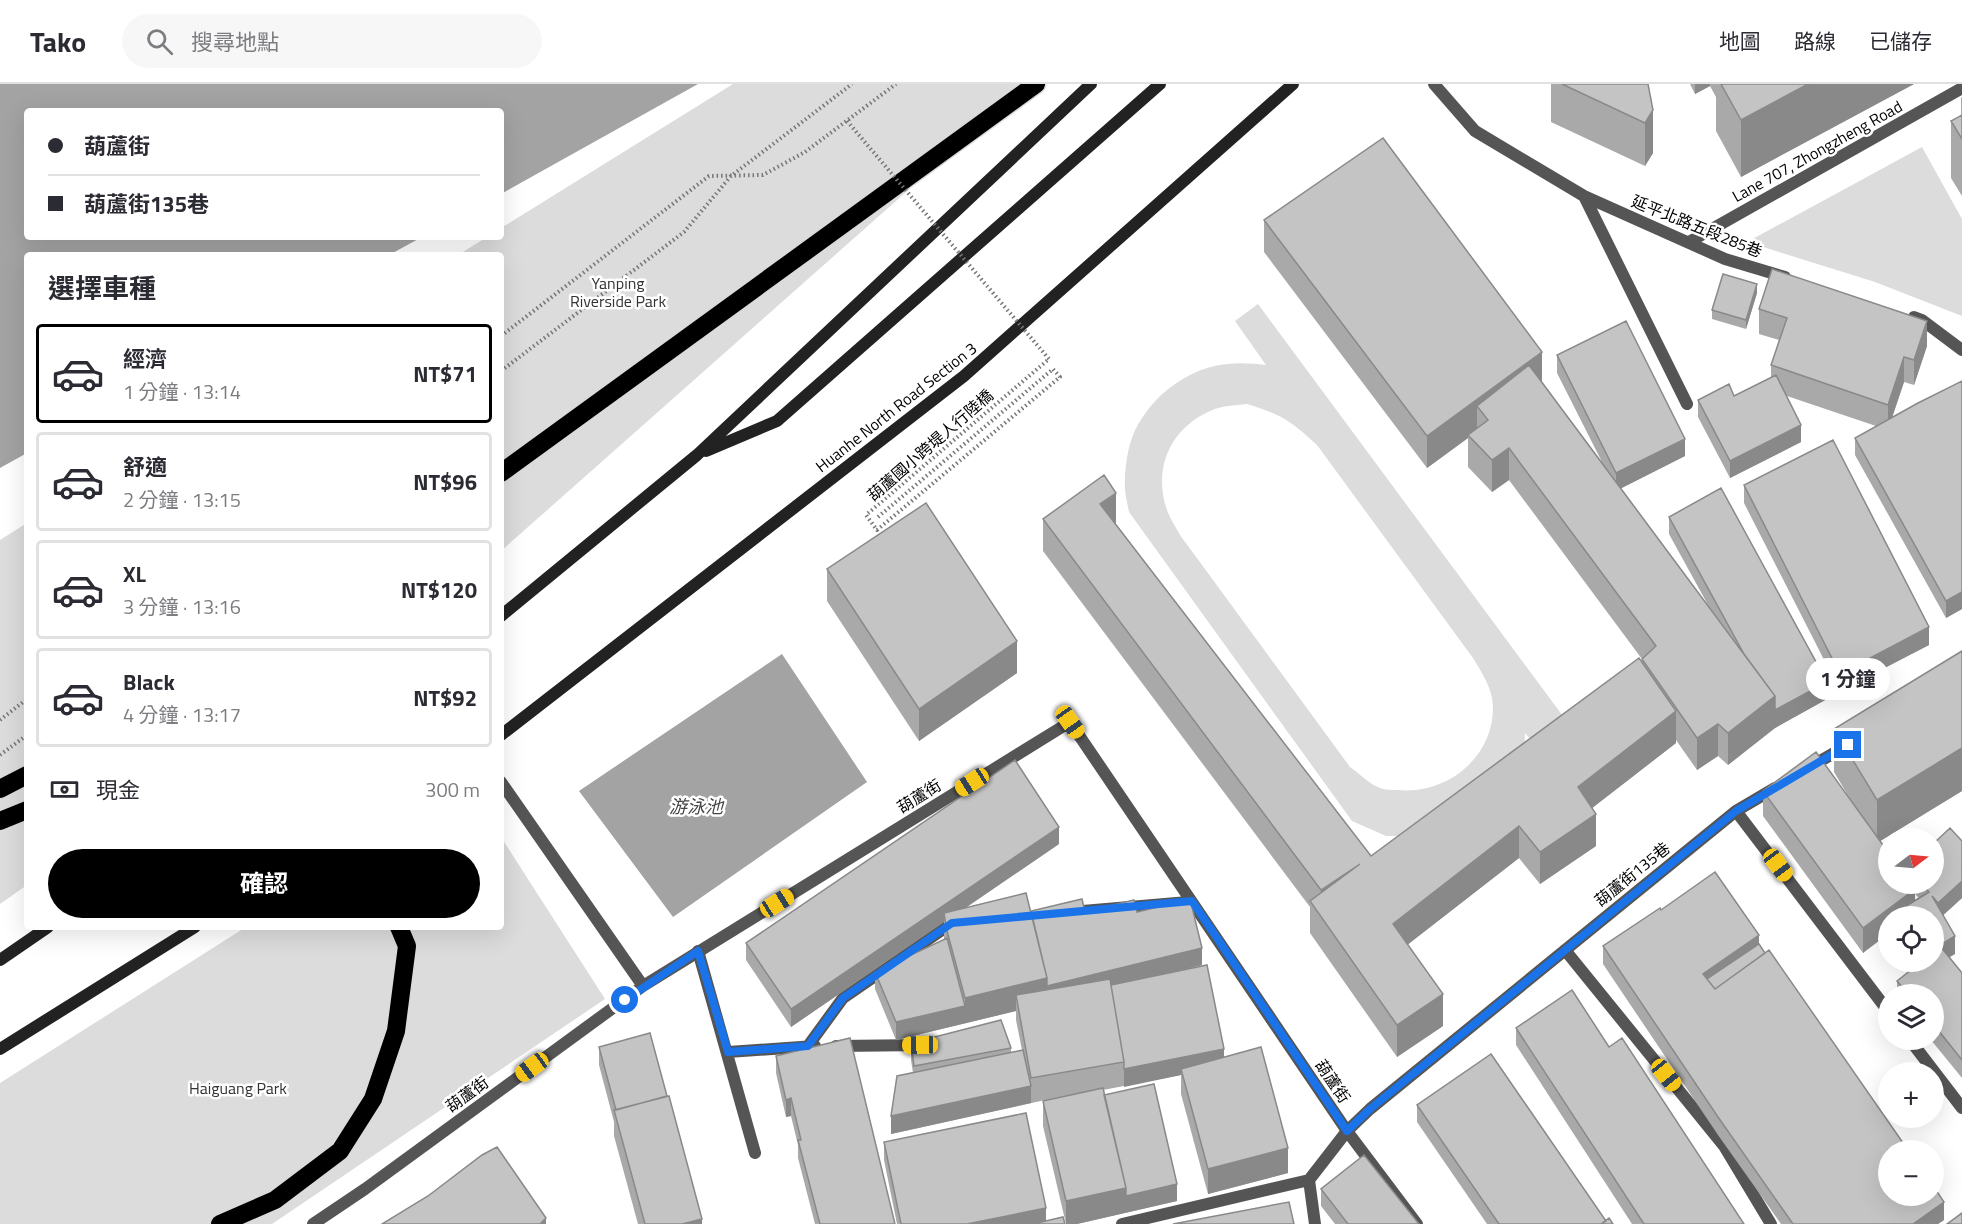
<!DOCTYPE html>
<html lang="zh-TW">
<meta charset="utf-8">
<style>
:root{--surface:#fff;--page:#f7f7f7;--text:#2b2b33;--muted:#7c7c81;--line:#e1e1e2;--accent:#000}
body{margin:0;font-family:"Titillium Web","Noto Sans TC",sans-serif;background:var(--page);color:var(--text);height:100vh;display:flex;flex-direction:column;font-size:22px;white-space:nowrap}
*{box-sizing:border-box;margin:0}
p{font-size:20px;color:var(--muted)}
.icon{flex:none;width:33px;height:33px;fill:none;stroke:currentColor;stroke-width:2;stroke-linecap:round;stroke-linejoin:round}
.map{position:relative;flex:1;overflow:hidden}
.side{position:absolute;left:24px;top:168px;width:480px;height:678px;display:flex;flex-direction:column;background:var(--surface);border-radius:6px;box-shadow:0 6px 24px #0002}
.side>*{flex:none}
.banner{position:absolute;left:24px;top:24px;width:480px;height:132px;border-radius:6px;box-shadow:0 6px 24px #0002;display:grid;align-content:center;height:132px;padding:0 24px;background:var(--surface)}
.needle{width:39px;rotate:74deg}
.tools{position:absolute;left:1878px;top:744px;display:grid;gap:12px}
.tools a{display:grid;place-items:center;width:66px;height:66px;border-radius:50%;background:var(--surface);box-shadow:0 6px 24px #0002;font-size:30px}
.end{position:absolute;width:27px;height:27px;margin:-14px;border:8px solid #1a73e8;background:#fff;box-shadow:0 0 0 3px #fff}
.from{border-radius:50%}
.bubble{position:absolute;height:42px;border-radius:21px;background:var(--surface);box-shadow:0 6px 24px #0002;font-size:20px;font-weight:700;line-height:42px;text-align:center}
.car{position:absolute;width:18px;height:36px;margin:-18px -9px;border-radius:8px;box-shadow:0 0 4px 2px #0007;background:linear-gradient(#f5c518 24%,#345 0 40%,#f5c518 0 76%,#345 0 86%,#f5c518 0)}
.banner b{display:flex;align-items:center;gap:21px;height:57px;font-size:22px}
.banner b+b{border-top:2px solid var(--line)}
.banner i{width:15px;height:15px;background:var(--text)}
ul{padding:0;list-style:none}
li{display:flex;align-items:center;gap:18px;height:99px;margin:0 12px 9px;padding:0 12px;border:3px solid var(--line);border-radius:6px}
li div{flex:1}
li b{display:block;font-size:22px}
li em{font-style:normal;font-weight:700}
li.selected{border-color:var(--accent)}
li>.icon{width:54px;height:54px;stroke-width:1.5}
h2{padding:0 24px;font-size:27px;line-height:72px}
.pay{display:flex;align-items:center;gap:15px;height:66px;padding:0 24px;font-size:22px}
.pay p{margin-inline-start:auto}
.button{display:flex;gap:12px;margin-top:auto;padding:12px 24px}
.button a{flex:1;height:69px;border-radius:36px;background:var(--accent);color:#fff;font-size:24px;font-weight:700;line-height:69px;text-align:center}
header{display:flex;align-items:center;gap:36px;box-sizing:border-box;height:84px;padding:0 30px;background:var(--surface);border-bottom:2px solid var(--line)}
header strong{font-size:28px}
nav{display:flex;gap:33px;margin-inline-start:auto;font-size:21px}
.search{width:420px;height:54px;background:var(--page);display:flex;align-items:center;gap:15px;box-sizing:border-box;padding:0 21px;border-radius:33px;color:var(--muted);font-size:22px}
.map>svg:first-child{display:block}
</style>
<header>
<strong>Tako</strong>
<div class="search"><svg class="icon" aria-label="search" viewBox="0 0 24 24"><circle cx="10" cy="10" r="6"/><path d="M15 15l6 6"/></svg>搜尋地點</div>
<nav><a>地圖</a><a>路線</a><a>已儲存</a></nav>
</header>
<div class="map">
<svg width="1962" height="1140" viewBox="0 0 1962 1140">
<rect width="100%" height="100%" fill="#fff"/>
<path fill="#dcdcdc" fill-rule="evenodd" d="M733,0H1028L501,467V171H458L487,153H501V144Z
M1922,63L1962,135V232L1875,198L1747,158Z
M1258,220L1571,643L1541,668L1525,649L1524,671L1417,752H1386L1352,737L1129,428C1127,418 1124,407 1125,396C1125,385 1127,371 1130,360C1141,322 1178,290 1215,282C1232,278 1250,279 1266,281L1235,237ZM1247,320C1282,331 1290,336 1317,361L1473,574C1482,589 1493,605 1493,624C1493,674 1446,711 1398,706C1392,706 1385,706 1380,704C1369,700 1359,689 1350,683L1180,451C1176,443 1170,435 1167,426C1152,383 1172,341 1215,325C1224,322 1237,321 1247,320Z
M27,439V801L0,820V456Z
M501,753L605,915L272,1140H0V999L246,843H501Z"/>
<path fill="#a3a3a3" d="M0,0H698L501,110V27H27V153H422L389,171H27V369L0,384Z
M782,570L867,698L673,833L579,707Z"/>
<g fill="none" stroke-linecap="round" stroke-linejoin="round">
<g stroke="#dbdbdb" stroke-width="21">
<path id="highway" d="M501,389L1036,0
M0,705L27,691
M0,737L27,726
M220,1140L275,1116L340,1067L373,1015L396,947L407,862L399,843"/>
</g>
<path stroke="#777" stroke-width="4" stroke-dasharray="1.5 3" stroke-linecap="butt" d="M501,252L709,92L763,91L805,68L896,0
M501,287L684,148L731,92L852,0
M878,433L1053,285L1060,293L877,446L866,431L1049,275
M0,636L27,615
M0,671L27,651"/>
<path stroke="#555" stroke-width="12" d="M1434,0L1475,47L1584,112L1725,175L1785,193
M1584,112L1687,320
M1689,158L1962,4
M1914,233L1922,236L1962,266
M1808,684L1848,661
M1736,727L1888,927
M1071,828L1188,818
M1565,866L1724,1062L1771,1140
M698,867L755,1069
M1910,956L1962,1024
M808,962L843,914L952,839H958
M836,962L926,961
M728,968L815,962
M1309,1096L1315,1140
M1122,1140L1309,1096L1347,1047L1370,1025L1736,727L1775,704"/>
<path stroke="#555" stroke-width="12" d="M501,698L643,902
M313,1140L365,1105L643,902L1070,638L1347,1047L1417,1140"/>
<path stroke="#222" stroke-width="12" d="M706,367L777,337L1160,0
M501,532L697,371L1091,0
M501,651L964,292L1293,0
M0,876L48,843
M0,965L195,843"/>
<use href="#highway" stroke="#000" stroke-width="18"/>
<path stroke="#777" stroke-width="4" stroke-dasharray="1.5 3" stroke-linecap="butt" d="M847,37L1049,275"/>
</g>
<path fill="#a9a9a9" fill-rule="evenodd" d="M1551,0H1648L1653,69L1645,82L1551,38Z
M1690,0H1914L1741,93L1716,47V13L1710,2L1695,10Z
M1962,13V112L1951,94V37L1961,32V14Z
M1264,136L1542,298L1602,378L1557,289V271L1685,372L1621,404L1708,521L1669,450V433L1827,615L1775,644L1728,681L1718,672L1697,686L1676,656V659L1592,724L1596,762L1540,800L1519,774L1407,861L1443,942L1397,973L1310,849V823L1043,467V435L1116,440L1371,772L1642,579V575L1509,396L1492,408L1468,383V354L1427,384L1264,168Z
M1757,209L1746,245L1712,235V226Z
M1759,225L1927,262L1914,301L1904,298L1892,333L1962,297V525L1946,534L1855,371V354L1876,342L1787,312L1801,358L1730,394L1698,333V316L1734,312L1771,293V281L1779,256L1759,250Z
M1744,401L1929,561L1840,607L1744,419Z
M827,485L1017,589L919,657L827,517Z
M1834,645L1962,707L1880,757L1888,800H1934L1962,757V814L1943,831L1955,870L1949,873L1962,889V994L1931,956H1934V910H1897V897L1912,885L1907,878H1934V832H1888L1863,869L1763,732V707L1853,720L1834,688ZM1915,810L1919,814L1915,816Z
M1059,760L966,823L1031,827L1085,828H1137L1202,881L1174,888L1224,973L1288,1089L1208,1110L1181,1010V991L1103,1006L1104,1011L1177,1117L1077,1140H1066L1043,1042V1017L1045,1016L891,1050L913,989L911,976V959L1011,964V968L1022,966L1016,936V927L896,956L875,905V888L944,856V838L791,943L746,876V859Z
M1661,826L1759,860L1944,1136L1938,1140H1781L1718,1051L1603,880V862Z
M1516,944L1744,1140H1632L1516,961Z
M599,963L702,1140H638L614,1052V1038L599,981Z
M776,972L895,1140H815L798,1074V1061L791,1032L786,1033L776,989Z
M1417,1021L1606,1137L1613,1140H1487L1417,1038Z
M884,1058L1046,1137L1065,1140H897L884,1076Z
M1321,1105L1419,1140H1335L1321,1122Z"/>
<path fill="#898989" d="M1695,0H1710V2L1695,10Z
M1808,0H1914L1741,93V36Z
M1653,26V69L1645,82V39Z
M1757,200V209L1746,245V236Z
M1927,237V262L1914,301V276Z
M1542,268V300L1488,336L1477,322V348L1468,351V354L1427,384V352Z
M1904,273V298L1888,346V321Z
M1801,341V358L1730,394V377Z
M1685,355V372L1616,407V389Z
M1509,364V396L1492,408V376Z
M1116,409V441L1100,420Z
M1962,508V525L1946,534V517Z
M1929,543V561L1840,607V590Z
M1017,557V589L919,657V625Z
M1827,598V615L1775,644L1728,681V649L1775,612Z
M1676,627V659L1578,735V703Z
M1718,640V672L1697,686V654Z
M1962,664V707L1877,759V716Z
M1596,730V762L1540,800V768Z
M1519,742V774L1393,872V840Z
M1059,743V760L945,838L944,829V838L791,943V925Z
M1360,780L1321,833V806Z
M1962,797V814L1938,836V819Z
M1915,805V830L1888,832V850L1863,869V844Z
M1759,851V869L1708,904L1703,890Z
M1955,852V870L1916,893V878H1934V865Z
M1202,864V881L1047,919V902Z
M1047,894V919L1016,911V927L896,956V938L965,922V914Z
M1443,910V942L1397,973V941Z
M1224,965V982L1181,985V991L1124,1003V985Z
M1031,1002V1019L891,1050V1032Z
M791,1014V1032L786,1033V1016Z
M1288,1064V1089L1208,1110V1085Z
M1177,1100V1117L1077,1140H1066V1117L1126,1104Z
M1944,1118V1136L1938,1140H1913Z
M1046,1124V1140H967Z
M546,1134V1140H540Z
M702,1135V1140H682Z"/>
<path fill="#c4c4c4" stroke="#898989" stroke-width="1.5" d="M1562,0H1648L1653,26L1645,39Z
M1721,0H1808L1741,36Z
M1962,31V55L1951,37Z
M1383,54L1542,268L1427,352L1264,136Z
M1772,185L1927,237L1914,276L1904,273L1888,321L1771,281L1787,234L1759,225Z
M1723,190L1757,200L1746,236L1712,226Z
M1626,237L1685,355L1616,389L1557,271Z
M1529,281L1775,612L1728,649L1718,640L1697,654L1642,575L1656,562L1509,364L1492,376L1468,351L1488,336L1477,322Z
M1776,291L1801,341L1730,377L1698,316L1729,300L1734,312Z
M1962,297V508L1946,517L1855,354L1918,319Z
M1833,356L1929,543L1840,590L1744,401Z
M1104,391L1116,409L1100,420L1371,772L1639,574L1676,627L1578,703L1596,730L1540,768L1519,742L1393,840L1443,910L1397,941L1310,817L1360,780L1321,806L1043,435Z
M1721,404L1827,598L1775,626V612L1744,570L1669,433Z
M926,419L1017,557L919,625L827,485Z
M1962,567V664L1877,716L1834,645Z
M1816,668L1888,768V800H1911L1915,805L1863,844L1763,707Z
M1015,676L1059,743L791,925L746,859Z
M1950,744L1962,757V797L1938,819L1932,812L1955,852L1934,865V832H1890L1929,808L1922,800H1934V759Z
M1715,788L1759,851L1703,890L1715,905L1769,866L1908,1066H1888V1112H1934V1103L1944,1118L1913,1140H1793L1718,1033L1603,862L1660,824L1661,826Z
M1026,809L1047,894L965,914L947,847L944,829Z
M1082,815L1085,828L1134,816L1137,828L1190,815L1202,864L1047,902V894L1031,827Z
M947,854L965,922L896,938L875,888Z
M1759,860L1765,869L1715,905L1707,895Z
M1940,862L1962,889V976L1934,941V910H1908L1897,897L1921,878H1934V868Z
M1207,881L1224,965L1124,985V978L1111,901Z
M1110,895L1124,978L1031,994L1016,911Z
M1572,906L1609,963L1622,954L1744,1140H1644L1516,944Z
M1001,936L1011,964L914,982L911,959Z
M650,949L667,1012L616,1026L599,963Z
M850,954L895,1140H820L798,1056H801L791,1014L786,1016L776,972Z
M1261,963L1288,1064L1208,1085L1181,985Z
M1023,966L1031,1002L891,1032L897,992Z
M1491,970L1606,1137L1601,1140H1499L1417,1021Z
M1154,1000L1177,1100L1126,1112V1104L1104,1011Z
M1103,1004L1126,1104L1066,1117L1043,1017Z
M669,1012L702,1135L682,1140H645L614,1026Z
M1026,1029L1046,1124L967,1140H901L884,1058Z
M497,1063L546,1134L540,1140H382L428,1112L482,1071Z
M1364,1071L1419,1140H1348L1321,1105Z
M1289,1118L1294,1140H1173Z
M1962,1129V1140H1947Z
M1063,1133L1065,1140H1033Z
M1609,1134L1613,1140H1601Z"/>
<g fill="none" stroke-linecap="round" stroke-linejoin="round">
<path stroke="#1a73e8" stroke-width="8" d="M625,916L698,867L728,968L808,962L843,914L952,839L1192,817L1347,1047L1370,1025L1736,727L1848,661"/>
</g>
<g text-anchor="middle" stroke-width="5" stroke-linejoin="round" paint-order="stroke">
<g font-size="16" fill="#000" stroke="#fff">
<text transform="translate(1817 67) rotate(-29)" y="6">Lane 707, Zhongzheng Road</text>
<text transform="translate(1697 142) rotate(22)" y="6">延平北路五段285巷</text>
<text transform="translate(896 323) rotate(-38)" y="6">Huanhe North Road Section 3</text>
<text transform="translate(930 361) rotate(-41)" y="6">葫蘆國小跨堤人行陸橋</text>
<text transform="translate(919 712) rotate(-32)" y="6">葫蘆街</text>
<text transform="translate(1632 790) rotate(-39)" y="6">葫蘆街135巷</text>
<text transform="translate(1333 997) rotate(56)" y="6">葫蘆街</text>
<text transform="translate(467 1010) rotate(-36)" y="6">葫蘆街</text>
</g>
<g font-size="16" fill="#333" stroke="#fff">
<text x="618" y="205">Yanping<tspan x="618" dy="18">Riverside Park</tspan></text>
<text x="238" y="1010">Haiguang Park</text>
</g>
<g font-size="18" font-style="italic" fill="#444" stroke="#fff">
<text x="696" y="729">游泳池</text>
</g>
</g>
</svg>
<div class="tools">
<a><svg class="needle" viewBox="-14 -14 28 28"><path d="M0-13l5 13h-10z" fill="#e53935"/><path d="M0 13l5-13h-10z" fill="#7c7c81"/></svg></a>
<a><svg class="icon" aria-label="locate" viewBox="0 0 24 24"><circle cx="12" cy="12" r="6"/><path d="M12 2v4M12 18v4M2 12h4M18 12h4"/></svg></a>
<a><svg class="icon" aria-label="layers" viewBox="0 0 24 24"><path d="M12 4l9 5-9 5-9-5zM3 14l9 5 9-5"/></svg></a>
<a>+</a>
<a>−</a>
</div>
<i class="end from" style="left:625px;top:916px"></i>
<i class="end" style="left:1848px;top:661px"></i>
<div class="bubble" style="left:1806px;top:574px;width:84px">1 分鐘</div>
<i class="car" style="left:1070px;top:638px;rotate:145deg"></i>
<i class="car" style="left:972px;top:698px;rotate:238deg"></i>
<i class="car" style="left:1778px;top:781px;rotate:143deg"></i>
<i class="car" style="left:777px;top:819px;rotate:58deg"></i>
<i class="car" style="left:920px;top:961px;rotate:269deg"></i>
<i class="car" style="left:532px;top:983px;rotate:234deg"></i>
<i class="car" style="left:1666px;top:991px;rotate:141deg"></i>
<div class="banner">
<b><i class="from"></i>葫蘆街</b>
<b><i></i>葫蘆街135巷</b>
</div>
<section class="side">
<h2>選擇車種</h2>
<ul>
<li class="selected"><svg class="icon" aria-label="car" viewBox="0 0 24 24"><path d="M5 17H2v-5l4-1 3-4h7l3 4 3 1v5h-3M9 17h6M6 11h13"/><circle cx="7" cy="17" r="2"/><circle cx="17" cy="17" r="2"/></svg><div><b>經濟</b><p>1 分鐘 · 13:14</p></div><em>NT$71</em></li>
<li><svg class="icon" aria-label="car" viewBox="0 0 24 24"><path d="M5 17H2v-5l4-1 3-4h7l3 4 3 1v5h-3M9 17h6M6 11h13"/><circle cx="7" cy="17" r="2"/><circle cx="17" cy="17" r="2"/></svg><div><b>舒適</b><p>2 分鐘 · 13:15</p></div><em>NT$96</em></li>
<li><svg class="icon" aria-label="car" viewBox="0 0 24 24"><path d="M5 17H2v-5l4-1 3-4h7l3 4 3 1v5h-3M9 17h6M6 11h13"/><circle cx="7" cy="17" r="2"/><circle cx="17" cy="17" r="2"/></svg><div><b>XL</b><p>3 分鐘 · 13:16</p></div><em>NT$120</em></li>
<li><svg class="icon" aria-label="car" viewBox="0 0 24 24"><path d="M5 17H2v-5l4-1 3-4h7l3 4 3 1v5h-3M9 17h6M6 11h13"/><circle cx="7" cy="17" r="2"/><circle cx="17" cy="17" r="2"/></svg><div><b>Black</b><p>4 分鐘 · 13:17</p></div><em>NT$92</em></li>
</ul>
<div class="pay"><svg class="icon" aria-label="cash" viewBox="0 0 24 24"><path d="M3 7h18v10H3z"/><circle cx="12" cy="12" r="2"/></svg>現金<p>300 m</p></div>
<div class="button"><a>確認</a></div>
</section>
</div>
